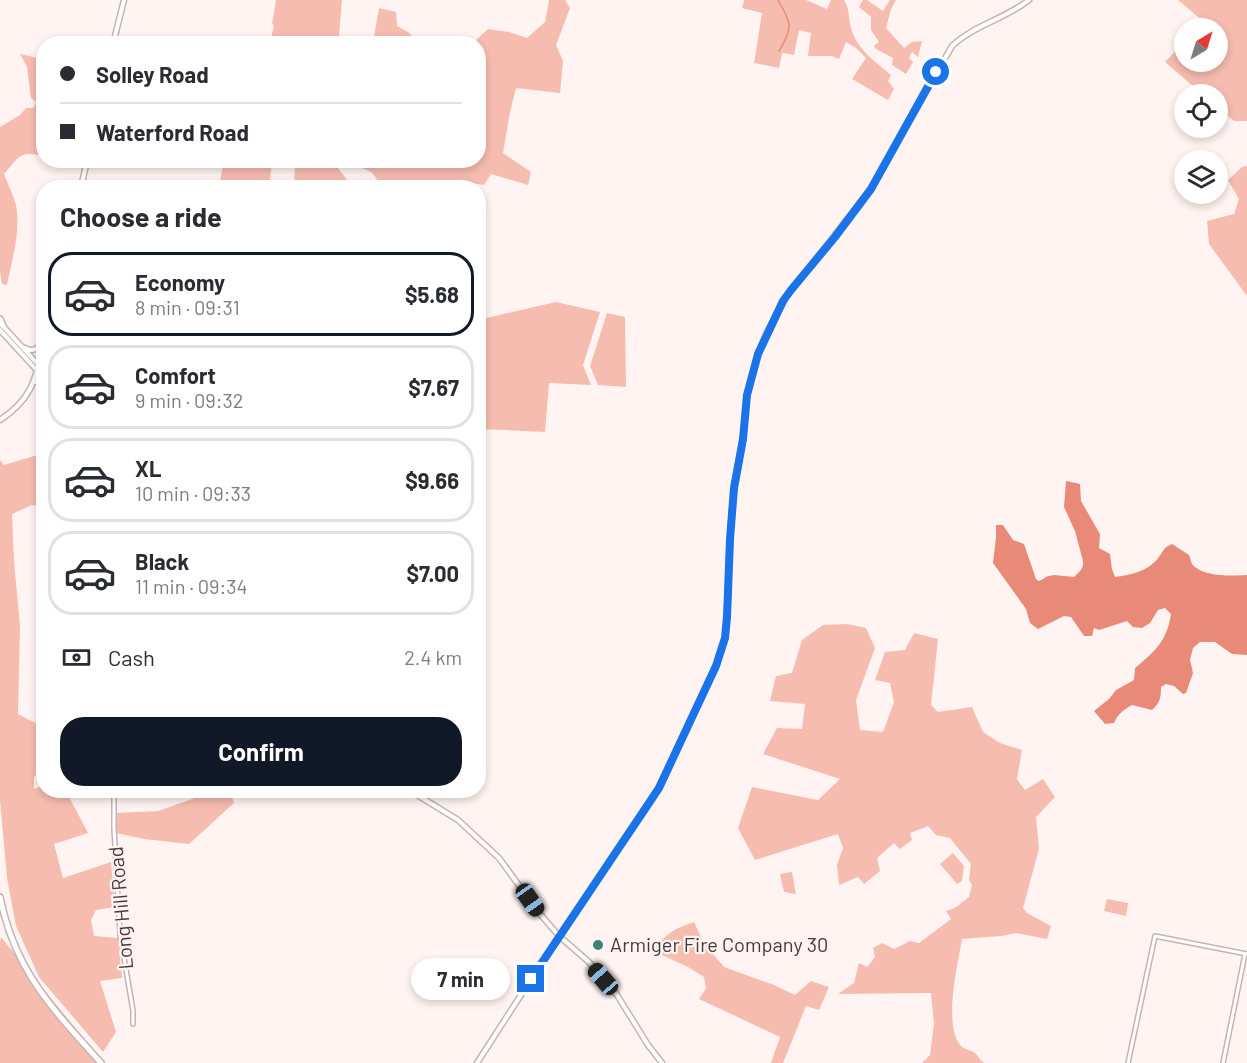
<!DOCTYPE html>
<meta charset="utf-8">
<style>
:root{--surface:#fff;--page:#f7f7f7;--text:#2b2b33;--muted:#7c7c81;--line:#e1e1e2;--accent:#111827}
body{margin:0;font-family:Barlow,sans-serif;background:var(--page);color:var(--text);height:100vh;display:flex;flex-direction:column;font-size:22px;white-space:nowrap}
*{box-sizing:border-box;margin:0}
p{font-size:20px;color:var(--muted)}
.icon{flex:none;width:33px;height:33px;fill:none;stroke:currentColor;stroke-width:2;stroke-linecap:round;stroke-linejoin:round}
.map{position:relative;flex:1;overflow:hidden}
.drawer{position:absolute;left:36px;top:180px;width:450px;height:618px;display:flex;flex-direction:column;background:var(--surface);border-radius:24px;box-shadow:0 3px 9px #0003}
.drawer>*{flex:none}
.top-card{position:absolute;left:36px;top:36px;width:450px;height:132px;border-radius:24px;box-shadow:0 3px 9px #0003;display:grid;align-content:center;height:132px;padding:0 24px;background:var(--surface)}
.needle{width:39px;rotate:38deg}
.controls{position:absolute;left:1174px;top:18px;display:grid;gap:12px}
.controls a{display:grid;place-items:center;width:54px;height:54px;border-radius:50%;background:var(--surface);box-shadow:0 3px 9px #0003;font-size:30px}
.end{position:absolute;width:27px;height:27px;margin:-14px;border:8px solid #1a73e8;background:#fff;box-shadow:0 0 0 3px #fff}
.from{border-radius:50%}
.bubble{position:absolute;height:42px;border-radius:21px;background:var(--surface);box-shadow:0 3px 9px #0003;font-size:20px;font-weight:700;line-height:42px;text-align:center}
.car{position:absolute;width:18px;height:36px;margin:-18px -9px;border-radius:8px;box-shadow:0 0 4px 2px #0007;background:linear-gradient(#222 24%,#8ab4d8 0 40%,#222 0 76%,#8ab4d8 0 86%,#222 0)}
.top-card b{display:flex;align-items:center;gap:21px;height:57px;font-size:22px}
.top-card b+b{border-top:2px solid var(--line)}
.top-card i{width:15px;height:15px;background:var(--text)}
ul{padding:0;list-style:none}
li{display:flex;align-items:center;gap:18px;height:84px;margin:0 12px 9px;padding:0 12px;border:3px solid var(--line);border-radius:24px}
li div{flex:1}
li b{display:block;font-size:22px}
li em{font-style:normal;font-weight:700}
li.current{border-color:var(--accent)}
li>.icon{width:54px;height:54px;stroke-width:1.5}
h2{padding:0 24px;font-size:27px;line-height:72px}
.pay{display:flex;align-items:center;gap:15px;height:66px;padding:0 24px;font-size:22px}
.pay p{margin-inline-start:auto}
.button{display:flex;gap:12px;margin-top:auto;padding:12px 24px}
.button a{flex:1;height:69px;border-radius:24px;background:var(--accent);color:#fff;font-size:24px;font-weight:700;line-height:69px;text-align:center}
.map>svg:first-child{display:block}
</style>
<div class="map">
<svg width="1247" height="1063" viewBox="0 0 1247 1063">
<rect width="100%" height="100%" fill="#fff4f2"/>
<path fill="#f7bcb0" d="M276,0H342L339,36L343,43H270L274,25L272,24Z
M549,0H565L570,8L556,45L563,61L560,93L516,88L510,112L503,153L531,172L528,185L491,174L484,185L456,180L451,187H381V184L371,172L362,168L356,161L478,160V44L476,43L477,39L488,29L509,32L527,38L545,22Z
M744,0H806L827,9L831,0H844C850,9 848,18 851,28C857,50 875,61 891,75L888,81L894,89L888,100L852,79L866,58L856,48L846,42L839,59L832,56H808L811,33L799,30L794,55L782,53L779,68L754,63L762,13L742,8Z
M863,0H867L883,11L890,0H896L891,9L886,28L904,48L912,42L922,41L918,57L912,52L909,58L913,62L906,74L892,65L893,58L876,49L874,46L879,42L871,30V17L859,7Z
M1178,0H1247V121H1234L1218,108V94H1202L1165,62L1185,41V62H1218V28H1197L1203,21Z
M379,8L396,12L397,26L408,32L420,43H373Z
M20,54L43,59V156C19,150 19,157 4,174C8,184 13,195 16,205C21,232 12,259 7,285L2,284L0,271V127L20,115L26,108H33L36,102L31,98L27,67Z
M224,160L272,161L270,180L249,186V187H219Z
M280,161H337V167L353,187L315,188L314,186L294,187L295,167Z
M1247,166V296L1209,244L1207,221L1234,214L1239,199L1228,180L1242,167Z
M556,302L600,312L583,365L591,385L549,383L545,432L481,429L478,421V320Z
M607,313L625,317L626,387L598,385L590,366Z
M41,454L44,458L43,507L32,505L12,514L14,561L20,626L18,714L43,727V770L34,777V789L43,786L44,790L66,791L88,833L54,844L63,878L111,862L115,907L96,910L91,920L94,936L118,938L122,978L100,981L116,1032L103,1052L39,977L16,926L7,878L0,800V460L4,465Z
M847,624L866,628L875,648L856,700L860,730L883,732L894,702L890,683L875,680L885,652L905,650L914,633L938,639L931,705L938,712L972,707L983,732L1000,743L1022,750L1017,779L1025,790L1043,779L1055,797L1036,817L1039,849L1023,908L1027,913L1051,926L1047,939L1016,933L1001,936L962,939C958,964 942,1028 962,1047C966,1050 971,1050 975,1053C979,1057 979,1060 985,1063H922L930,1055L934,1024L931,993L838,994L854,983L859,963L867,967L875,957L873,948L882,943L894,949L910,941L919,943L951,919L946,911L955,908L969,897L972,885L969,880L971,864L950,838L936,835L928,826L910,833L912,840L900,849L894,843L877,858L880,871L864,884L858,877L839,885L837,865L843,848L838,834L755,860L738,828L752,787L818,800L840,779L763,754L777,728L802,729L805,704L770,701L776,676L792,673L802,640L823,625Z
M215,791H231L234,803L189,844L144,839L116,833L115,813L158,811Z
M953,853L964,866L962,881L957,884L940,864Z
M792,872L796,894L784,892L780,874Z
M1107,899L1128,903L1126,916L1104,911Z
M694,922L703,942L724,967L774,985L795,995L811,981L829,987L819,1010L806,1006L783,1063H771L780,1037L699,999L706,988L704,977L688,967L653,951C665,934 675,928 694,922Z
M1,937L104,1063H0V942Z"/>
<path fill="#e98977" d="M1066,481L1080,484L1081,501L1100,534L1099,548L1110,554L1112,569L1115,577C1131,575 1149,571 1159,557C1165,549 1163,548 1172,544L1189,555C1190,557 1191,562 1192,564C1202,577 1232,576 1247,575V655L1232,654L1215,642H1200L1193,648L1190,660L1193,673L1186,693L1183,694L1174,686L1166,684L1161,687C1161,698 1160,703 1152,710L1132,705C1123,710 1118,714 1114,723L1105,724L1094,711L1109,699L1116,690L1134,680L1135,668C1155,651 1167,641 1171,614L1165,608L1158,610L1150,623L1142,628L1133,627L1127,621L1099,630L1094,628L1092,636H1084L1071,617L1064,616L1038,629L1030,623L1026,609L993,563L996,537V525H1003L1013,540L1024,544L1036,579L1039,581L1045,578V577L1054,575L1074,577C1079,572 1084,569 1083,561L1075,531L1064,507Z"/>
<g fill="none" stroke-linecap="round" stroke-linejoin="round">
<path stroke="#e98977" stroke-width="1.5" d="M778,0C791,24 794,26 779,51"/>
<g stroke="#c5b4b0" stroke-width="6">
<path id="tertiary" d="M114,790V828L120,934L133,1011V1024
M1128,1063L1155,936L1247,954
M1223,1063L1245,954"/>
</g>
<g stroke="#c5b4b0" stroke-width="7">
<path id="secondary" d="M113,44L124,0
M81,188L87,160
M2,325L44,371
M0,330L44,378
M25,348C33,353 38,348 44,341
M34,382L44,381
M0,420C32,399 35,380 44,345
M409,790L458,820L499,858L540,914L559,936L589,962L617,995L648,1045L662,1063
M477,1063L559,936L651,801L659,787L716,666L725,638L727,617L730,539L734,488L743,439L747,395L758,354L766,334L786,297L871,189L952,46C974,25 1005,19 1029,0"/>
</g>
<g stroke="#c5b4b0" stroke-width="8">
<path id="motorway" d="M0,319L3,326
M0,897C15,972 53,1009 101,1063"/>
</g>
<use href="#tertiary" stroke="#fff" stroke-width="3"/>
<use href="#secondary" stroke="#fff" stroke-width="4"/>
<use href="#motorway" stroke="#fff" stroke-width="5"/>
</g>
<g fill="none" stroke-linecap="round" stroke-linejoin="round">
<path stroke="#1a73e8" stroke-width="8" d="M531,979L659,788L716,666L725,638L727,617L730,539L734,488L743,439L747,395L758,354L783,301L791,290L835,237L871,189L936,72"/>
</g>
<circle fill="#3d8176" stroke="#fff4f2" stroke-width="2" cx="598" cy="945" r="6"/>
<g text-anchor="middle" stroke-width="4.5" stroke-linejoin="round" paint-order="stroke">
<g font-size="20" fill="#423b3a" stroke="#fff4f2">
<text transform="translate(121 908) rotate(-95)" y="7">Long Hill Road</text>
</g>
<g font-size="20" fill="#423b3a" stroke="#fff4f2" text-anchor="start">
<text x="610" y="952">Armiger Fire Company 30</text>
</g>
</g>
</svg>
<div class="controls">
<a><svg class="needle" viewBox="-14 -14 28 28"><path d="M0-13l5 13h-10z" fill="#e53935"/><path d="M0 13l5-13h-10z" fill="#7c7c81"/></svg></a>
<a><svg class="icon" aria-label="locate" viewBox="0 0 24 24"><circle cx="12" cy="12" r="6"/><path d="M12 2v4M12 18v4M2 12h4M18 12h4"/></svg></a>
<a><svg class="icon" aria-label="layers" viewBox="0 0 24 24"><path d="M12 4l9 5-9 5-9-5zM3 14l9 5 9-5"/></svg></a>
</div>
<i class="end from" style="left:936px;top:72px"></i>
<i class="end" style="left:531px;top:979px"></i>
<div class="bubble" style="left:411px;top:958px;width:99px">7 min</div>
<i class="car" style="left:530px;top:900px;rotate:145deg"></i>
<i class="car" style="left:603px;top:979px;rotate:319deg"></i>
<div class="top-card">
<b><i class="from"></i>Solley Road</b>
<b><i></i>Waterford Road</b>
</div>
<section class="drawer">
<h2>Choose a ride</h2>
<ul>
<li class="current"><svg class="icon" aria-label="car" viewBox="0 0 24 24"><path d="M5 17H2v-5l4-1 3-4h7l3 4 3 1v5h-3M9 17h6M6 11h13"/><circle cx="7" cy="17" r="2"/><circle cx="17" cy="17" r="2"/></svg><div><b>Economy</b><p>8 min · 09:31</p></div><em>$5.68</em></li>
<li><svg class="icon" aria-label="car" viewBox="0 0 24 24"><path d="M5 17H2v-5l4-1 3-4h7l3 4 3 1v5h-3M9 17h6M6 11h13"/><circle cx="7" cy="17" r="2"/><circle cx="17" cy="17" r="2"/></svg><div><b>Comfort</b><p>9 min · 09:32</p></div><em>$7.67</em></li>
<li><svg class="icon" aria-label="car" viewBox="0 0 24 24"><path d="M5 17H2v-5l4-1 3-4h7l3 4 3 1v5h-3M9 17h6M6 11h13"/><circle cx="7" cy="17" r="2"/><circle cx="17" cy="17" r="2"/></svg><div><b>XL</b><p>10 min · 09:33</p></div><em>$9.66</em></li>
<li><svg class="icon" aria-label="car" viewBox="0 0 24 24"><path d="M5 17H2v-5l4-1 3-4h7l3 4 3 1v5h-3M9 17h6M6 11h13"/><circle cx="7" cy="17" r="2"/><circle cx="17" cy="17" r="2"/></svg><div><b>Black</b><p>11 min · 09:34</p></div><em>$7.00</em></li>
</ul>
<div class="pay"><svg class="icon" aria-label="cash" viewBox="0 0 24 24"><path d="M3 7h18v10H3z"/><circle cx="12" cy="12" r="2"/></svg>Cash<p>2.4 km</p></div>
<div class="button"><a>Confirm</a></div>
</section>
</div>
